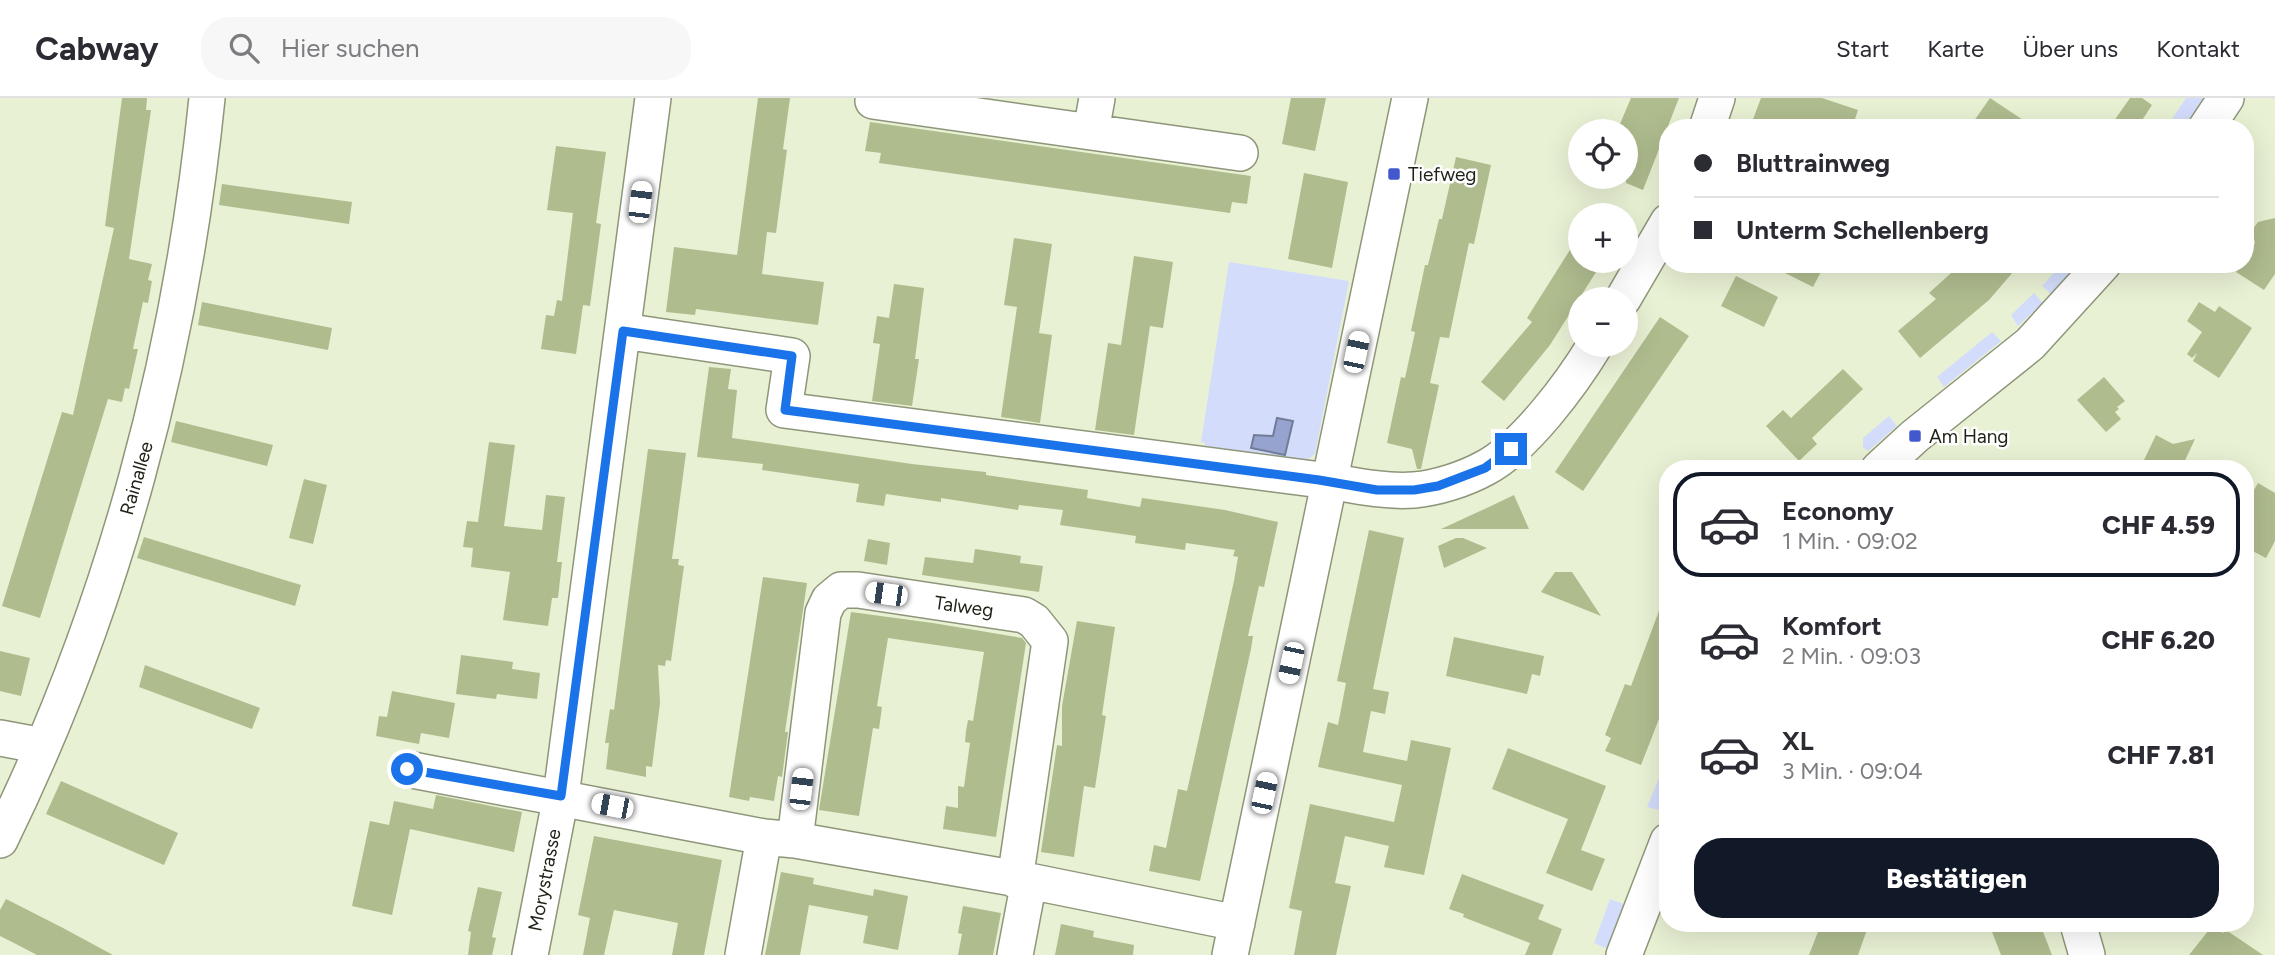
<!DOCTYPE html>
<html lang="de">
<meta charset="utf-8">
<style>
:root{--surface:#fff;--page:#f7f7f7;--text:#2b2b33;--muted:#7c7c81;--line:#e1e1e2;--accent:#111827}
body{margin:0;font-family:Figtree,sans-serif;background:var(--page);color:var(--text);height:100vh;display:flex;flex-direction:column;font-size:26px;white-space:nowrap}
*{box-sizing:border-box;margin:0}
p{font-size:23px;color:var(--muted)}
.icon{flex:none;width:38px;height:38px;fill:none;stroke:currentColor;stroke-width:2;stroke-linecap:round;stroke-linejoin:round}
.map{position:relative;flex:1;overflow:hidden}
.panel{position:absolute;left:1659px;top:362px;width:595px;height:472px;display:flex;flex-direction:column;background:var(--surface);border-radius:28px;box-shadow:0 7px 28px #0002}
.panel>*{flex:none}
.banner{position:absolute;left:1659px;top:21px;width:595px;height:154px;border-radius:28px;box-shadow:0 7px 28px #0002;display:grid;align-content:center;height:154px;padding:0 35px;background:var(--surface)}
.controls{position:absolute;left:1568px;top:21px;display:grid;gap:14px}
.controls a{display:grid;place-items:center;width:70px;height:70px;border-radius:50%;background:var(--surface);box-shadow:0 7px 28px #0002;font-size:35px}
.end{position:absolute;width:32px;height:32px;margin:-16px;border:9px solid #1a73e8;background:#fff;box-shadow:0 0 0 4px #fff}
.from{border-radius:50%}
.car{position:absolute;width:21px;height:42px;margin:-21px -10px;border-radius:9px;box-shadow:0 0 5px 2px #0007;background:linear-gradient(#fff 24%,#345 0 40%,#fff 0 76%,#345 0 86%,#fff 0)}
.banner b{display:flex;align-items:center;gap:24px;height:66px;font-size:26px}
.banner b+b{border-top:2px solid var(--line)}
.banner i{width:18px;height:18px;background:var(--text)}
ul{padding:12px 0 0;list-style:none}
li{display:flex;align-items:center;gap:21px;height:105px;margin:0 14px 10px;padding:0 21px;border:4px solid transparent;border-radius:28px}
li div{flex:1}
li b{display:block;font-size:26px}
li em{font-style:normal;font-weight:800}
li.current{border-color:var(--accent)}
li>.icon{width:63px;height:63px;stroke-width:1.5}
.button{display:flex;gap:14px;margin-top:auto;padding:14px 35px}
.button a{flex:1;height:80px;border-radius:28px;background:var(--accent);color:#fff;font-size:28px;font-weight:800;line-height:80px;text-align:center}
header{display:flex;align-items:center;gap:42px;box-sizing:border-box;height:98px;padding:0 35px;background:var(--surface);border-bottom:2px solid var(--line)}
header strong{font-size:33px}
nav{display:flex;gap:38px;margin-inline-start:auto;font-size:24px}
.search{width:490px;height:63px;background:var(--page);display:flex;align-items:center;gap:18px;box-sizing:border-box;padding:0 24px;border-radius:28px;color:var(--muted);font-size:26px}
.map>svg:first-child{display:block}
</style>
<header>
<strong>Cabway</strong>
<div class="search"><svg class="icon" aria-label="search" viewBox="0 0 24 24"><circle cx="10" cy="10" r="6"/><path d="M15 15l6 6"/></svg>Hier suchen</div>
<nav><a>Start</a><a>Karte</a><a>Über uns</a><a>Kontakt</a></nav>
</header>
<div class="map">
<svg width="2275" height="857" viewBox="0 0 2275 857">
<rect width="100%" height="100%" fill="#e9f1d4"/>
<path fill="#d3ddfb" d="M2186,0H2204L2183,30H2166Z
M1229,164L1349,183L1315,356L1306,363H1204L1205,345L1201,344Z
M2062,166H2082L2053,198L2042,188Z
M2034,195L2043,205L2018,228L2011,217Z
M1992,234L2001,243L1944,289L1937,279Z
M1889,318L1897,328L1868,353L1863,349V340Z
M1668,658V690L1659,712L1647,709Z
M1610,801L1624,806L1608,851L1594,845Z"/>
<path fill="#95a3ce" stroke="#727c97" stroke-width="2" d="M1277,320L1293,323L1285,357L1251,350L1254,337L1273,338Z"/>
<path fill="#afbc8e" d="M122,0H147L146,12H151L129,161L152,166L148,182L152,183L148,205L143,204L133,251H138L129,291L125,290L122,304L108,301L40,520L2,508L62,314L73,317L114,130L105,128Z
M758,0H790L783,51L787,52L776,135L767,134L762,176L824,184L818,227L696,211L695,217L666,214L674,149L737,157Z
M1291,0H1326L1315,53L1282,46Z
M1631,0H1679L1643,92L1626,85V33H1617Z
M1761,0H1822L1858,12L1852,30H1770L1752,24Z
M1990,0L2035,30H1969Z
M2130,0H2142L2152,7L2137,30H2109Z
M870,24L1251,78L1247,106L1232,104L1230,115L879,65L881,55L865,53Z
M556,48L606,54L596,125L601,126L590,208L583,207L576,256L541,251L546,217L554,218L557,202L562,203L573,115L547,112Z
M1456,59L1491,67L1474,146L1469,145L1449,240L1440,239L1430,285L1439,287L1421,371H1417L1412,351L1387,345L1401,279L1405,280L1415,234L1411,233L1425,167H1428L1439,121H1442Z
M1304,75L1348,84L1332,170L1288,161Z
M222,86L352,104L349,126L219,107Z
M2275,120V176L2264,192L2236,174L2241,166H2245V160L2255,145L2252,132L2258,124Z
M1580,136V163H1603L1550,247L1504,303L1481,284L1532,224L1527,220Z
M1014,140L1052,146L1039,235L1052,237L1040,325L1001,319L1017,209L1004,207Z
M1134,158L1173,164L1163,230L1150,228L1134,337L1095,332L1108,245L1121,247Z
M1767,166H1825L1813,189Z
M1961,166H2020L1989,202L1920,260L1898,233L1936,201L1929,195Z
M1736,178L1778,199L1764,229L1721,208Z
M894,186L924,190L915,261H919L912,308L872,303L880,246L873,245L877,218L889,220Z
M202,204L332,230L328,252L198,227Z
M2199,204L2215,214L2219,208L2252,230L2219,280L2193,263L2197,255L2192,260L2187,256L2202,234L2187,223Z
M1660,219L1689,238L1583,393L1555,374Z
M709,269L731,271L728,291L737,292L732,340L912,366L976,373L986,374V377L1088,392L1087,400L1140,409L1142,400L1225,412L1278,424L1264,489L1259,488L1248,538H1253L1251,551L1200,783L1149,773L1154,747L1166,750L1178,691L1187,693L1234,483L1238,459L1233,458L1235,452L1186,445L1185,452L1135,445L1136,438L1060,427L1063,412L1019,407L1018,412L941,400V404L886,396L884,408L856,404L859,386L762,372L763,366L697,359Z
M1843,271L1863,291L1812,340L1817,346L1799,363L1766,328L1783,312L1791,320Z
M2104,279L2125,303L2117,309L2119,311L2115,314L2121,321L2106,334L2077,302Z
M176,323L273,347L267,368L171,344Z
M2156,337L2173,346L2195,341L2181,371H2158L2143,364Z
M489,344L515,347L504,428L542,432L546,397L565,399L557,464H562L558,500H552L548,528L503,522L510,474L471,469L473,450L463,449L467,423L478,424Z
M648,351L686,355L672,461H679L678,467L684,468L671,563L666,562L665,568L658,567L660,605L652,669L646,668V679L606,671L609,645H605L610,611L614,612Z
M304,381L327,387L313,446L289,440Z
M2258,385L2275,395V443L2266,460L2245,449V407Z
M1514,397L1529,431H1441L1491,408Z
M1369,432L1404,440L1373,591L1389,594L1385,616L1371,613L1363,654L1407,663L1411,642L1451,650L1424,777L1384,769L1389,748L1345,738L1335,785L1351,788L1336,857H1294L1302,813L1289,810L1310,706L1394,724L1402,687L1318,669L1328,624L1338,627L1346,585L1337,583Z
M144,439L301,487L295,508L137,460Z
M1456,440H1463L1487,450L1444,470L1438,448Z
M868,441L890,445L887,467L864,463Z
M975,451L1021,458L1020,465L1043,468L1039,494L922,477L925,459L973,465Z
M1555,474H1572L1601,518L1541,494Z
M763,479L807,485L785,634H788L782,679L778,678L774,703L750,699L749,703L729,699Z
M1666,494L1668,598L1641,667L1605,653L1611,640L1605,637L1625,586L1631,588Z
M851,514L933,525L1022,540L1026,545L996,739L943,731L946,708L958,710V688L964,689L970,645L965,644L966,633L968,622L973,623L984,554L888,540L877,608L882,609L879,631L873,630L859,718L819,712Z
M1077,523L1115,529L1102,617L1106,618L1095,690L1084,688L1074,759L1041,754L1057,647L1062,648V608Z
M1454,539L1544,558L1540,578L1532,576L1527,596L1446,578Z
M0,553L30,560L21,598L0,593Z
M461,557L513,564L512,571L540,575L537,601L497,596L496,601L456,596Z
M145,567L260,610L252,631L139,589Z
M392,593L455,605L449,640L421,635L419,646L376,638L379,618L387,619Z
M1508,650L1606,688L1581,752L1605,761L1592,793L1546,775L1568,721L1492,691Z
M61,683L178,735L164,767L46,716Z
M436,697L522,714L514,754L410,731L392,817L352,808L370,723L389,727L394,703L433,711Z
M594,738L722,762L704,857H672L678,825L614,812L604,857H583L590,820L578,817Z
M781,774L814,780L813,786L873,798L874,791L908,798L898,852L863,845L868,818L809,807L800,857H765Z
M1462,776L1544,807L1538,821L1562,831L1552,857H1525L1530,845L1463,819L1464,816L1449,811Z
M478,789L502,794L492,839L496,840L492,857H468L471,834L468,833Z
M6,801L63,830L113,857H37L16,846L0,838V812Z
M963,808L1001,815L993,857H958L962,836L958,835Z
M1061,826L1094,833L1093,839L1134,847L1133,857H1055Z
M1821,826H1869L1858,857H1809Z
M1989,826H2040L2052,857H2001Z
M2213,827L2223,835L2226,832L2263,857H2189Z"/>
<g fill="none" stroke-linecap="round" stroke-linejoin="round">
<g stroke="#8e967a" stroke-width="38">
<path id="minor" d="M873,3L1091,34L1097,0
M1707,30L1717,0
M2206,30L2226,0
M1091,34L1240,55
M1623,201L1668,124
M623,233L792,258L784,312L1329,383C1357,388 1385,394 1414,392C1437,390 1465,381 1485,370C1525,349 1572,285 1595,247
M1879,371L1915,338L2030,246L2103,166
M0,640L43,648
M407,671L764,739L795,742L1029,783L1237,825
M0,742C114,510 181,257 207,0
M795,742L823,515L829,502L841,492H858L1024,517L1034,523L1050,543L1015,782
M2078,826L2087,857
M530,857L561,698L653,0
M743,857L764,739
M1015,857L1029,783
M1230,857L1410,0
M1624,857L1668,743"/>
</g>
<use href="#minor" stroke="#fff" stroke-width="35"/>
</g>
<g fill="none" stroke-linecap="round" stroke-linejoin="round">
<path stroke="#1a73e8" stroke-width="9" d="M407,671L561,698L623,233L792,258L785,312L1319,382L1377,392H1414L1438,388L1485,370L1511,351"/>
</g>
<g fill="#4258cc" stroke="#fff" stroke-width="2.5">
<rect x="1387" y="69" width="14" height="14" rx="3.5"/>
<rect x="1908" y="331" width="14" height="14" rx="3.5"/>
</g>
<g text-anchor="middle" stroke-width="5" stroke-linejoin="round" paint-order="stroke">
<g font-size="19" fill="#1f2217" stroke="#fff" text-anchor="start">
<text x="1408" y="83">Tiefweg</text>
<text x="1929" y="345">Am Hang</text>
</g>
<g font-size="19" fill="#1f2217" stroke="#fff">
<text transform="translate(136 380) rotate(-74)" y="7">Rainallee</text>
<text transform="translate(964 508) rotate(8)" y="7">Talweg</text>
<text transform="translate(544 782) rotate(-79)" y="7">Morystrasse</text>
</g>
</g>
</svg>
<div class="controls">
<a><svg class="icon" aria-label="locate" viewBox="0 0 24 24"><circle cx="12" cy="12" r="6"/><path d="M12 2v4M12 18v4M2 12h4M18 12h4"/></svg></a>
<a>+</a>
<a>−</a>
</div>
<i class="end from" style="left:407px;top:671px"></i>
<i class="end" style="left:1511px;top:351px"></i>
<i class="car" style="left:640px;top:104px;rotate:7deg"></i>
<i class="car" style="left:1356px;top:254px;rotate:12deg"></i>
<i class="car" style="left:886px;top:496px;rotate:278deg"></i>
<i class="car" style="left:1291px;top:565px;rotate:192deg"></i>
<i class="car" style="left:801px;top:691px;rotate:7deg"></i>
<i class="car" style="left:1264px;top:695px;rotate:12deg"></i>
<i class="car" style="left:612px;top:708px;rotate:281deg"></i>
<div class="banner">
<b><i class="from"></i>Bluttrainweg</b>
<b><i></i>Unterm Schellenberg</b>
</div>
<section class="panel">
<ul>
<li class="current"><svg class="icon" aria-label="car" viewBox="0 0 24 24"><path d="M5 17H2v-5l4-1 3-4h7l3 4 3 1v5h-3M9 17h6M6 11h13"/><circle cx="7" cy="17" r="2"/><circle cx="17" cy="17" r="2"/></svg><div><b>Economy</b><p>1 Min. · 09:02</p></div><em>CHF 4.59</em></li>
<li><svg class="icon" aria-label="car" viewBox="0 0 24 24"><path d="M5 17H2v-5l4-1 3-4h7l3 4 3 1v5h-3M9 17h6M6 11h13"/><circle cx="7" cy="17" r="2"/><circle cx="17" cy="17" r="2"/></svg><div><b>Komfort</b><p>2 Min. · 09:03</p></div><em>CHF 6.20</em></li>
<li><svg class="icon" aria-label="car" viewBox="0 0 24 24"><path d="M5 17H2v-5l4-1 3-4h7l3 4 3 1v5h-3M9 17h6M6 11h13"/><circle cx="7" cy="17" r="2"/><circle cx="17" cy="17" r="2"/></svg><div><b>XL</b><p>3 Min. · 09:04</p></div><em>CHF 7.81</em></li>
</ul>
<div class="button"><a>Bestätigen</a></div>
</section>
</div>
